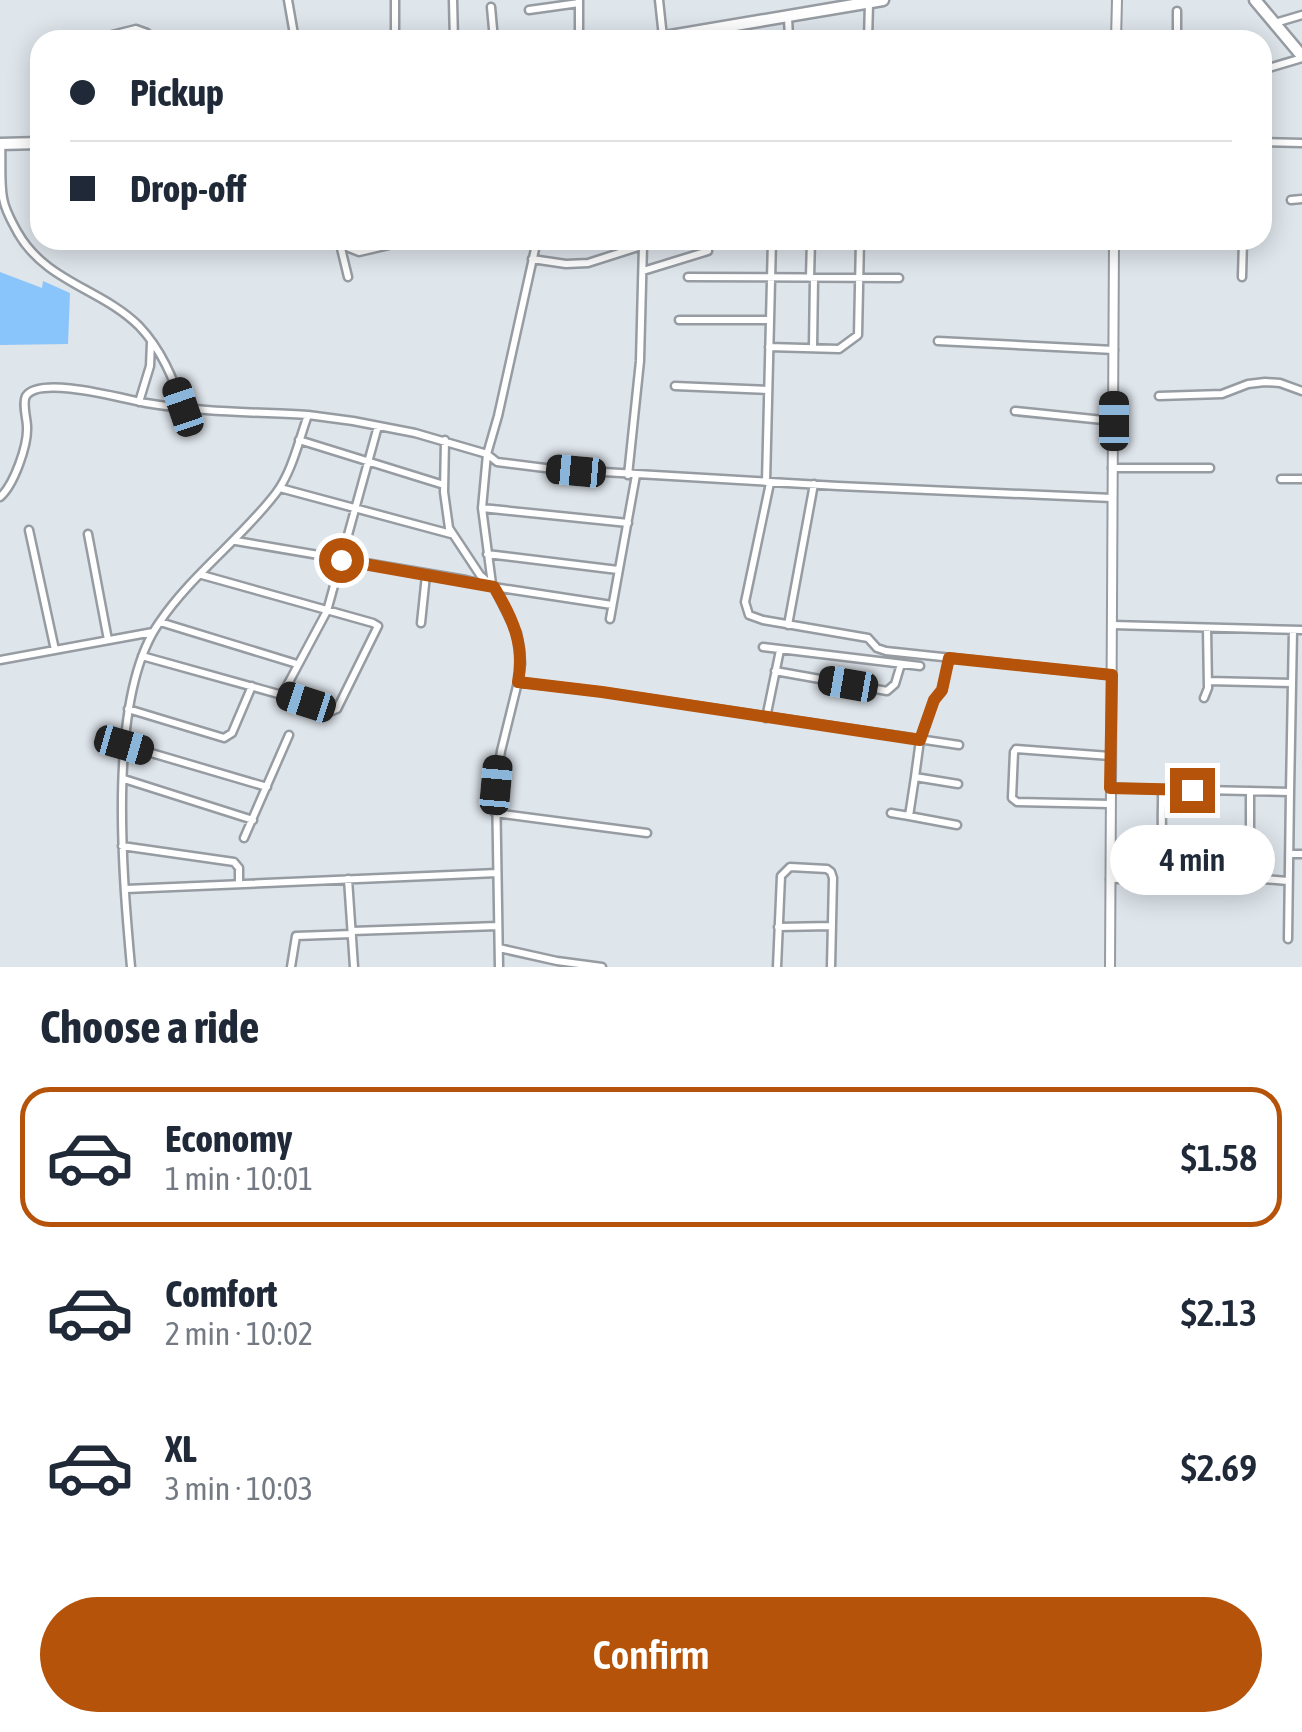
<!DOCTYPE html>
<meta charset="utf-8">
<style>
:root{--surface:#fff;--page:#f2f2f3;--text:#1f2937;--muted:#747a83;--line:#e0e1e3;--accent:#b45309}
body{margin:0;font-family:"Asap Condensed",sans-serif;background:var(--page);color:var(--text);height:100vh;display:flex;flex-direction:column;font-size:38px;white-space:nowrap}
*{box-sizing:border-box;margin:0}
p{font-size:32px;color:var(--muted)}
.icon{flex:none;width:55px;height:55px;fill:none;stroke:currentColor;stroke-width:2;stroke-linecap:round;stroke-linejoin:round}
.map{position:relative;height:967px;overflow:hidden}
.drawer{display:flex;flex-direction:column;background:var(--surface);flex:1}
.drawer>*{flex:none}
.banner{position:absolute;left:30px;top:30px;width:1242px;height:220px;border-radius:30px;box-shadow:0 5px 25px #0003;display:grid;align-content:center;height:220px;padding:0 40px;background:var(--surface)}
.end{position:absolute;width:45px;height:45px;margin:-22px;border:12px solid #b45309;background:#fff;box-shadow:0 0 0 5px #fff}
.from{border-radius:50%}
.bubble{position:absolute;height:70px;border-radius:35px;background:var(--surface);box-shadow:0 5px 25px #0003;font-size:32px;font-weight:600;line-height:70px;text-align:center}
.car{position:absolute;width:30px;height:60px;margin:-30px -15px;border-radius:12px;box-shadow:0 0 8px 2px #0007;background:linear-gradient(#222 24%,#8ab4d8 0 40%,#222 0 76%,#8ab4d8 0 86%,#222 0)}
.banner b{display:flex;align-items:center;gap:35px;height:95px;font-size:38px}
.banner b+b{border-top:2px solid var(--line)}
.banner i{width:25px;height:25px;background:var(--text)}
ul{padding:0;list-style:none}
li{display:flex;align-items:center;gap:30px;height:140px;margin:0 20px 15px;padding:0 20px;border:5px solid transparent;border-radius:30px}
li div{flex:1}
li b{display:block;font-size:38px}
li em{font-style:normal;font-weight:600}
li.selected{border-color:var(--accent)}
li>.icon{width:90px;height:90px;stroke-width:1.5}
h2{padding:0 40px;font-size:45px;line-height:120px}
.action{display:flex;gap:20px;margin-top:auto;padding:20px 40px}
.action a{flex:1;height:115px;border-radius:60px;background:var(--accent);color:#fff;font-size:40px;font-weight:600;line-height:115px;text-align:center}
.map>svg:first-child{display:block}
</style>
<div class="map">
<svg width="1302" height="967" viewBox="0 0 1302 967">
<rect width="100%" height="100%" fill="#dee5eb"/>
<path fill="#89c4fb" d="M0,272L42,288L43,281L70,293L68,344L0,345Z"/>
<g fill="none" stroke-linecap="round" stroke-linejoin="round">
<g stroke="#969ca2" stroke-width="11">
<path id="minor" d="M288,0L295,40
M395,0V40
M453,0L454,40
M659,0L663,37
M579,1V40
M491,7L494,40
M529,10L579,3
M788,17L789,40
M1275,23L1302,15
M92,40L136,29L147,33L149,40
M868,40L869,3
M1177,40V11
M1262,70L1302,58
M1262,142L1302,143
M1,144C2,161 0,181 3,198C5,211 12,222 18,233C46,282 102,289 139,326C161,349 173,378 183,407
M1291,200L1302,199
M339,240L348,277
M347,240L349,248L359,252L410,240
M532,259L566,264L588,263L660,240
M643,271L708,251
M688,277L899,278
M1242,277L1243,240
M810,278L811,240
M679,320H769
M938,341L1114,350
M769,347L839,349L858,335L860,240
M813,348L814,278
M675,386L767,390
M1159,396L1222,394L1248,384L1265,382L1280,383L1302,391
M139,402L150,366L151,342
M1015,411L1113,421
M299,440L444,485
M445,440L444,492L449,528L480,575L494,587L517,633L520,649L521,664L518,682L501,751L496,785L499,967
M1112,468H1210
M628,475L640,361L643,245
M1281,479H1302
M766,482L772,240
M770,483L745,602L749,615L763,620L868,638L877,648L886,651L1111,675
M280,488L451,534
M0,497C14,485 28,445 27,427C27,418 22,404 26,396C40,375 124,399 146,403C199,412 254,412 308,415
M482,508L628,523
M29,530L55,650
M88,534L108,640
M236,541L466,580L494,587L612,605
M487,554L618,570
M492,584L482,508L487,454L498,416L537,240
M610,619L636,475
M160,622L297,664
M421,623L426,575
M788,625L814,484
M1112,625L1302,630
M763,647L920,666
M142,656L282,695L332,711L337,709L378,626L373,623L202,575
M949,658L942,691L934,700L920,740L915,777L958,784
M0,660L153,632
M775,671L887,691L895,684L901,664
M1208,681L1292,683
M518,682L602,692L959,745
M282,695L327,611L378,426
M1204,698L1208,688L1207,628
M128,709L224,738L232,733L252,686
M766,718L780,650
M124,745L267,787
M915,777L909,816L957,825
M124,779L253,820
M1110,788L1290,792L1293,630
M1162,790C1163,815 1156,863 1179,878
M1110,804L1017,802L1012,798L1014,752L1016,749L1110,756
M495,813L647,833
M891,813L909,816
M244,838L289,735
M122,846L234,862L239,868V884
M1290,854H1302
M1250,878L1288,881
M348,879L354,967
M1110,879L1250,878V791
M126,889L497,873
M778,927L832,926
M352,931L498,926
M1288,939L1290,792
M499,948L557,961L602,967
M131,967C123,877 106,699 159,623C191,575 241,539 276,493C292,472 299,440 308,415L353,421L415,433L487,454L497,462L553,469L838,486L1112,498
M291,967L296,936L352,934
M777,967L781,876L790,867L827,869L831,872L833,878L831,967"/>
</g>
<g stroke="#969ca2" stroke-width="12">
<path id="tertiary" d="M1116,40L1117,0
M1110,967L1114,240"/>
</g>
<g stroke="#969ca2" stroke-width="15">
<path id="primary" d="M1255,0L1302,56
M647,40L883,0
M0,144L40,143"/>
</g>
<use href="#minor" stroke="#fff" stroke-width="6"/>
<use href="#tertiary" stroke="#fff" stroke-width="8"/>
<use href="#primary" stroke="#fff" stroke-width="10"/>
</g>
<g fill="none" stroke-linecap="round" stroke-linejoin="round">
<path stroke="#b45309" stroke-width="12" d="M341,560L494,587C513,619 525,645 518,682L602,692L920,740L934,700L942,690L949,658L1112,675L1110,788L1192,790"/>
</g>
</svg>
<i class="end from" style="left:341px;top:560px"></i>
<i class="end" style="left:1192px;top:790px"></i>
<div class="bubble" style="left:1110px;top:825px;width:165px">4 min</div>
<i class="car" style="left:183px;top:407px;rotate:341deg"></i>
<i class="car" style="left:1114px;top:421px;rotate:0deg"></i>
<i class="car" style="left:576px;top:471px;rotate:275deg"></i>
<i class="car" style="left:848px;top:684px;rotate:280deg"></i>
<i class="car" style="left:306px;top:702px;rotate:288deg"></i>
<i class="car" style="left:124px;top:745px;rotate:106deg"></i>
<i class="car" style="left:496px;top:785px;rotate:5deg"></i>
<div class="banner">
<b><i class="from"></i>Pickup</b>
<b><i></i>Drop-off</b>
</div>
</div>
<section class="drawer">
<h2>Choose a ride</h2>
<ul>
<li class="selected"><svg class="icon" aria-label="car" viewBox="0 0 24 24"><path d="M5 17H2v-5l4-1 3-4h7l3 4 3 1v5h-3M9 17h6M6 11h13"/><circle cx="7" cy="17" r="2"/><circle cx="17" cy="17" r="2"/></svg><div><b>Economy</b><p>1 min · 10:01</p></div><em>$1.58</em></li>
<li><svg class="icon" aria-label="car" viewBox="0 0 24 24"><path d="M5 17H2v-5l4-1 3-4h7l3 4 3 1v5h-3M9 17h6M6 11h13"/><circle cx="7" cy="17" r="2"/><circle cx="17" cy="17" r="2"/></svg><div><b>Comfort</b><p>2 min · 10:02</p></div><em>$2.13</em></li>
<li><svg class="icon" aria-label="car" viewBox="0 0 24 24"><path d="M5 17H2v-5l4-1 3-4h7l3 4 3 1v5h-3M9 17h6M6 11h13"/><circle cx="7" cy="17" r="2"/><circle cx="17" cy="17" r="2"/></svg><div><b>XL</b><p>3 min · 10:03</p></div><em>$2.69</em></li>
</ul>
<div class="action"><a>Confirm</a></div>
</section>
